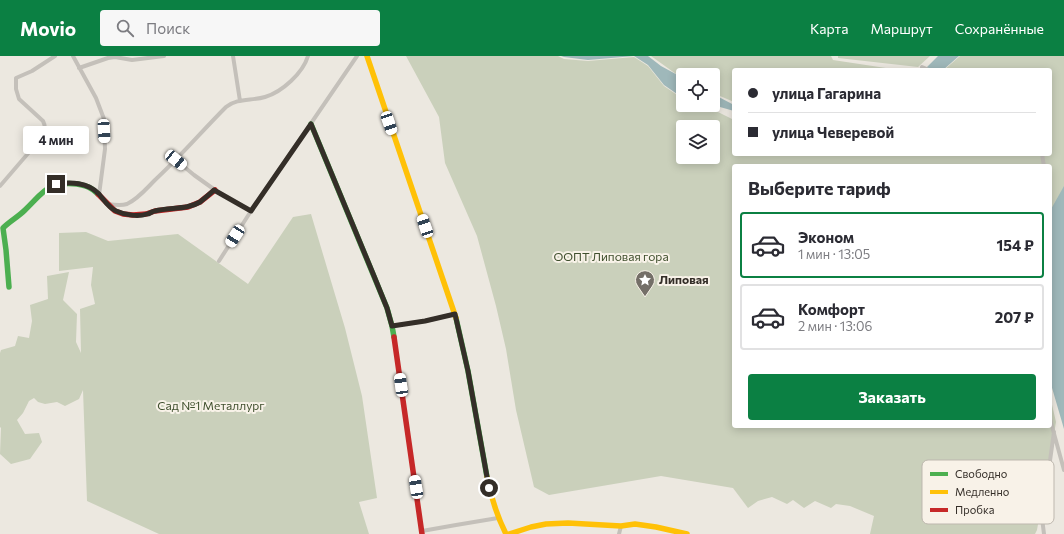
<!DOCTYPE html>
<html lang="ru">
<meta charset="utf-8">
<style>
:root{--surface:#fff;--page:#f7f7f7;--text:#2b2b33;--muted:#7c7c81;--line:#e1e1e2;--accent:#0b8043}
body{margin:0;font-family:Commissioner,sans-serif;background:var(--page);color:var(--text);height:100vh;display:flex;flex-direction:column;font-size:15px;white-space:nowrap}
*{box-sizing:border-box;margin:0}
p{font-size:13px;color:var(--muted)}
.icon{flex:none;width:22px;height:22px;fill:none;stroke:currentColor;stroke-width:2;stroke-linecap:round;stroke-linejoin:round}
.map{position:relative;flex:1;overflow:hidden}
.drawer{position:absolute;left:732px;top:108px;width:320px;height:264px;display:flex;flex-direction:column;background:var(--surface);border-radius:4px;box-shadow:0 2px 10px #0003}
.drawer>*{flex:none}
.banner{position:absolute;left:732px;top:12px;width:320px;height:88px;border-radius:4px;box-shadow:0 2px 10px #0003;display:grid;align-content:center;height:88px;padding:0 16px;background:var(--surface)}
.controls{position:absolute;left:676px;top:12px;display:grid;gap:8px}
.controls a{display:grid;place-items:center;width:44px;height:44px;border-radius:4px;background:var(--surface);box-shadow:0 2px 10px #0003;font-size:20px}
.end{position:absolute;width:18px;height:18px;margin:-9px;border:5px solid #342e28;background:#fff;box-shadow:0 0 0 2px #fff}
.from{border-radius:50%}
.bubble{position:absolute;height:28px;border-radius:4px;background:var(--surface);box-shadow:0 2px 10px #0003;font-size:13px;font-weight:700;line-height:28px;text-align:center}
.car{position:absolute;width:12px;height:24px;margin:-12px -6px;border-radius:5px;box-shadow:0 0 3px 1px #0007;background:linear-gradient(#fff 24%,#345 0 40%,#fff 0 76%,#345 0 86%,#fff 0)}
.banner b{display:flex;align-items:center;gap:14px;height:38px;font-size:15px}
.banner b+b{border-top:1px solid var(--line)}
.banner i{width:10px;height:10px;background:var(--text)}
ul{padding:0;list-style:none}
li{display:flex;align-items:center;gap:12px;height:66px;margin:0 8px 6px;padding:0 8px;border:2px solid var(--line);border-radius:4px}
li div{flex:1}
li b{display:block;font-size:15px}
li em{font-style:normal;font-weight:700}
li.on{border-color:var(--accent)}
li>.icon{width:36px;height:36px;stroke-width:1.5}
h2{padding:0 16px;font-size:18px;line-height:48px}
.button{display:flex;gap:8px;margin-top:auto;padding:8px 16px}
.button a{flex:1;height:46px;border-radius:4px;background:var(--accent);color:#fff;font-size:16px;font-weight:700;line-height:46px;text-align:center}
header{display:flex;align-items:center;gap:24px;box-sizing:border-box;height:56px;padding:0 20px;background:var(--accent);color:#fff}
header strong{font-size:19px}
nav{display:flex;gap:22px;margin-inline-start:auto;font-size:14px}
.search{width:280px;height:36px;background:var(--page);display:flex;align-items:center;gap:10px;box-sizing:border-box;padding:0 14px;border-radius:4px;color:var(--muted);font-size:15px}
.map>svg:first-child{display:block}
</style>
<header>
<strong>Movio</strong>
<div class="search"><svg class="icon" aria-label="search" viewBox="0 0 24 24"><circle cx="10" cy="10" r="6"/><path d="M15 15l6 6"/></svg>Поиск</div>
<nav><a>Карта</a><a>Маршрут</a><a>Сохранённые</a></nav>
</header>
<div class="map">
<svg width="1064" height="478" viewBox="0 0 1064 478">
<rect width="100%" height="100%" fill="#ece8e0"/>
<path fill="#cad0bb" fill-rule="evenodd" d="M406,0H558L564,3L588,5L634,1L648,10L664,30L680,41L683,42V49H704L734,64V98H1050V14H944L960,0H1064V133L1050,164V110H734V370H1050V340L1056,366L1037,474L1035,478H870L874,460L850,450L836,448L831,452L815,445L804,452L793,444L787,448L772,441L758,445L748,452L733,432L661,420L549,439L534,431L516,354L506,293L496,250L477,180L445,107L439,61ZM683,71H713V101H683Z
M651,0H831L833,4L899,14H734V46L713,37V19H683V23Z
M838,0H930L918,11L838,2Z
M311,158L345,272L362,340L377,442L359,446L369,478H159L87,445L83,334L79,343L65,350L57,346L45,348L38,346L34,342L29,345L23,357L17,364L25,378L39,377L42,386L30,403L11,408L0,398L1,372L0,371V297L1,294L15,290L18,280L29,282L32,265L30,249L48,243L47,220L69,216L63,244L77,258L76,286L81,297L80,253L95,248L91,229L93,211L59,215V177L86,176L108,185L178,178L248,228L293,161Z"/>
<path fill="#9fb8ba" d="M561,0H648L661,10L683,22V41L680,40L664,29L648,9L634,0L588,4L564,1Z
M938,0H959L943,14H924Z
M713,38L734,49V55L713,49Z
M1064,130V373L1050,325V155Z"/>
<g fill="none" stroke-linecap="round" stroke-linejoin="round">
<path stroke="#c4c0ba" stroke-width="4" d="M73,0L96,42L104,63L105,93L99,139
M233,0L240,45
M922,11L929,14
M79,12L108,2L115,1L132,4L164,0
M1042,98L1044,110
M176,104L194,119L215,134L251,155
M0,130L43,80C45,74 46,71 43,65L19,43L16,33V22L32,15L55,0
M108,148C114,149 121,150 127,148C138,143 146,133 155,124C180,101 202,75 226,51C237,42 251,45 265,41C282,36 303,17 308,0
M219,205L251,155L357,0
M392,270L425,265L455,258
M1050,363L1064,414
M422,475L456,469L498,462
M619,478L621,470
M1044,478L1042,462L1054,376"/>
<path stroke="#4caf50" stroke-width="5.5" d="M311,68L387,252L392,270L394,281
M9,231L6,194L3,172C10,165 18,161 25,154C44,136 47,125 77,128C87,130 91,131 98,138
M456,262L468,315L487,421"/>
<path stroke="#ffc107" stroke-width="5.5" d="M367,0L456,262
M487,421C491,441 497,460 506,478
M509,478L531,471L546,468L568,467L621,470L635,468L656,471L687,478"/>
<path stroke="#c62828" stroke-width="5.5" d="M98,138L115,155L123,158L133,159L146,158L155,155L188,151L200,146L215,134
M394,281L422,478"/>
</g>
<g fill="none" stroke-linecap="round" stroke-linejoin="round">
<path stroke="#342e28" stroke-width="5" d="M56,128C71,126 87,126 99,138C104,144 109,152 116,155C125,159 138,161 147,158C150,158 152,155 155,155C170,151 187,154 200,146C205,142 210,138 214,134L251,155L311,68L374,220L387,252L392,270L425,265L455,258L468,315L489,432"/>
</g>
<defs>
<g id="sight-pin" transform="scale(1)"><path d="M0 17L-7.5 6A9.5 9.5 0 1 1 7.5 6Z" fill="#746f68" stroke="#f8f2e8"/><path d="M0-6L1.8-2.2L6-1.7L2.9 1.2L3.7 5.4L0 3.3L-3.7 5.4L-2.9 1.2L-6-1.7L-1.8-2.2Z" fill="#fff"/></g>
</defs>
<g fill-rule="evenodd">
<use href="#sight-pin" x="645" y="224"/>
</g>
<g text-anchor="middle" stroke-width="4" stroke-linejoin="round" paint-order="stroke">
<g font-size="12" fill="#40502e" stroke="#f8f2e8">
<text x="611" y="205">ООПТ Липовая гора</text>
<text x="211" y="354">Сад №1 Металлург</text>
</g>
<g font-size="12" font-weight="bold" fill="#342e28" stroke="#f8f2e8" text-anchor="start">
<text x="659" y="228">Липовая</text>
</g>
</g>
<rect x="922" y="404" width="132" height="64" rx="6" fill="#f8f2e8" stroke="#bdb7ae" stroke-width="1"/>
<rect x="930" y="416" width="18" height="4" fill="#4caf50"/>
<rect x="930" y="434" width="18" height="4" fill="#ffc107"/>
<rect x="930" y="452" width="18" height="4" fill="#c62828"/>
<g font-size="11" fill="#342e28">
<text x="955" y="422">Свободно</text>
<text x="955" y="440">Медленно</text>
<text x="955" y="458">Пробка</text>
</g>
</svg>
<div class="controls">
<a><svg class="icon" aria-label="locate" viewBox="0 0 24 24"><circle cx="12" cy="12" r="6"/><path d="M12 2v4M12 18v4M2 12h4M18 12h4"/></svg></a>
<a><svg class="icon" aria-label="layers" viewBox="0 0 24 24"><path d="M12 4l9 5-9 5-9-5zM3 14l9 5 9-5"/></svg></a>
</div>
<i class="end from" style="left:489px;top:432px"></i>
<i class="end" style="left:56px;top:128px"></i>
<div class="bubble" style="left:23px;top:70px;width:66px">4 мин</div>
<i class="car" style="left:389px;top:67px;rotate:161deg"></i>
<i class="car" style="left:104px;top:75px;rotate:177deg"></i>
<i class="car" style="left:176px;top:104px;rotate:129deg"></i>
<i class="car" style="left:425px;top:170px;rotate:341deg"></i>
<i class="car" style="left:235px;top:180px;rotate:213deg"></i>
<i class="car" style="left:401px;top:329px;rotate:352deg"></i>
<i class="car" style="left:416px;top:431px;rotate:351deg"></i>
<div class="banner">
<b><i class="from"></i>улица Гагарина</b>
<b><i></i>улица Чеверевой</b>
</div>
<section class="drawer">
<h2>Выберите тариф</h2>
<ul>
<li class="on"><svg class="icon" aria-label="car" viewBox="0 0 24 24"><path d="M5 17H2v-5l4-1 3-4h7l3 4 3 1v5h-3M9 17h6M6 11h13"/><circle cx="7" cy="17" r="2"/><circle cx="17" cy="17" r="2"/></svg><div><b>Эконом</b><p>1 мин · 13:05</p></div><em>154 ₽</em></li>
<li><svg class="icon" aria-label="car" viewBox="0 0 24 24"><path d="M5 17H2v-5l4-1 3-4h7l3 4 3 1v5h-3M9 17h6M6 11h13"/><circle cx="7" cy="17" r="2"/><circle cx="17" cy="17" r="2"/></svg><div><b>Комфорт</b><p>2 мин · 13:06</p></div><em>207 ₽</em></li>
</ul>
<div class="button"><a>Заказать</a></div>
</section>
</div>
